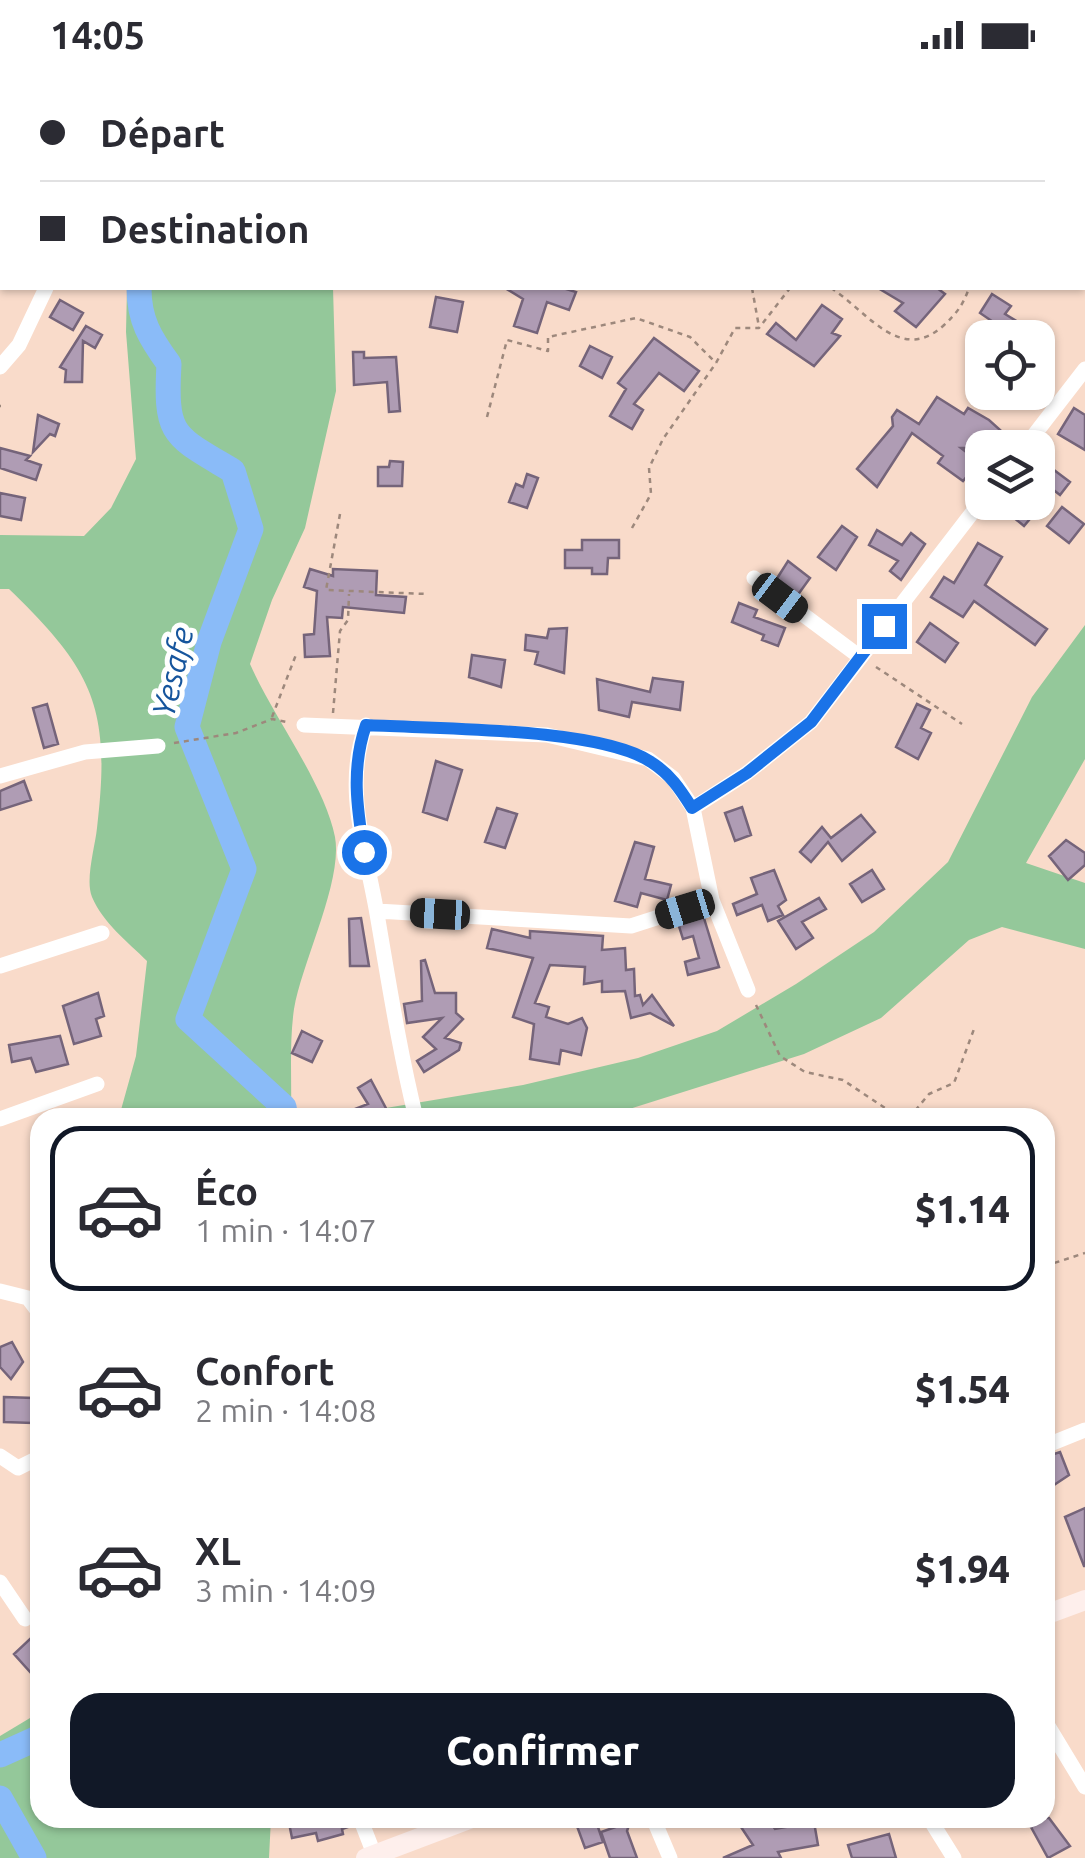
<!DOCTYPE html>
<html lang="fr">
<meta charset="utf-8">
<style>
:root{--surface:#fff;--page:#f7f7f7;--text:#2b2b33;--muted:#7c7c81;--line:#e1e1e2;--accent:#111827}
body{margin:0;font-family:Ubuntu,sans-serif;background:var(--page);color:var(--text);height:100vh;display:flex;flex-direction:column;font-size:38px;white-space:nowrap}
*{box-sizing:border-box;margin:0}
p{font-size:32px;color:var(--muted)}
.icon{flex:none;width:55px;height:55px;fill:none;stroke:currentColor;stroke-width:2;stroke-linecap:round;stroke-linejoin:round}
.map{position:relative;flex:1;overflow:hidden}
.details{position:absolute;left:30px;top:1038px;width:1025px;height:720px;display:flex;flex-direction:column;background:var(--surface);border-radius:30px;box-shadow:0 2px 8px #0004}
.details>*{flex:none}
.hud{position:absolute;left:0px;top:0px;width:1085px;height:220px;box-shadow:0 2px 8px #0004;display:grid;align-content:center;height:220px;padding:0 40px;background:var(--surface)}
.fabs{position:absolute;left:965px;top:250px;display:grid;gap:20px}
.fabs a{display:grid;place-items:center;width:90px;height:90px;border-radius:20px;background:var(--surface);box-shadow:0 2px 8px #0004;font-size:50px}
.end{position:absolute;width:45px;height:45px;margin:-22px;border:12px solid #1a73e8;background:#fff;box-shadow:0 0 0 5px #fff}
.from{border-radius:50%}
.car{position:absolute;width:30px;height:60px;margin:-30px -15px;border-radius:12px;box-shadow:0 0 8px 2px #0007;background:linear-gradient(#222 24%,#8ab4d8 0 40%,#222 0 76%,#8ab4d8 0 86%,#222 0)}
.hud b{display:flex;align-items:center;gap:35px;height:95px;font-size:38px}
.hud b+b{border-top:2px solid var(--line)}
.hud i{width:25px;height:25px;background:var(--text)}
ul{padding:18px 0 0;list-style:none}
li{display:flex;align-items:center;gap:30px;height:165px;margin:0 20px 15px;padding:0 20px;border:5px solid transparent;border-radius:30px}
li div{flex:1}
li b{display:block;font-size:38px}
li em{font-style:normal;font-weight:800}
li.selected{border-color:var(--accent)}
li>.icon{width:90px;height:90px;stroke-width:1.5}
.cta{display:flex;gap:20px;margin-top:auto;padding:20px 40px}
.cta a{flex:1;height:115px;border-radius:30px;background:var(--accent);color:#fff;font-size:40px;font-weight:800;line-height:115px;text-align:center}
.status{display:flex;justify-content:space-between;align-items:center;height:70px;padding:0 50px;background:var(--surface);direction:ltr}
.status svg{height:28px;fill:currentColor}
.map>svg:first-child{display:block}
</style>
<div class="status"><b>14:05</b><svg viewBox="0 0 49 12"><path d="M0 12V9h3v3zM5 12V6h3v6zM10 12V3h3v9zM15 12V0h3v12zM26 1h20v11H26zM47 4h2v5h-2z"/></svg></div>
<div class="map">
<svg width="1085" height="1788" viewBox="0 0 1085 1788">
<rect width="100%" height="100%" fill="#f9dbca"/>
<path fill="#94c89a" d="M127,218H333L336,321L305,458L272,530L250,594C273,646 325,715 335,767C343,811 302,892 294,939C289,974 292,1012 291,1047H119L136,986L147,891C128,872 103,853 92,827C85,810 95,777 97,758C111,639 95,602 9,519H0V465L84,466L111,438L136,389L126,262Z
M1085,555V689L1026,793L1085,813V879L1002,857L969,870L881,948L804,984L604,1047L326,1048L523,1015L638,988L717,961L796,914L874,862L948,792L1032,627Z
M40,1642V1748H271L269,1788H0V1666Z"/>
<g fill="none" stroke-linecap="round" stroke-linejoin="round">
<path stroke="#8abbf8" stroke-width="25" d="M303,2L306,0
M139,218C139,250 150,268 169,294C165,367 173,365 233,401L251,459L209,572L187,657L244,799L188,949L284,1037L286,1048
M0,1685L40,1667
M0,1728L34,1788"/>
</g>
<path fill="#af9cb4" stroke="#75647a" stroke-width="2.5" d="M505,218H563L576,222L569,240L547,232L537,263L514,256L523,229Z
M878,218H937L945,224L916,257L895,241L903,233Z
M992,224L1011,236L1005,244L1028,258L1022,268H1000L1005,260L980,243Z
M436,227L463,232L457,262L430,257Z
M60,230L83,243L73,260L50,247Z
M822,235L842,249L832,263L840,266L814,296L767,264L776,253L796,270Z
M86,256L102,265L95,278L83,271L82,312H65L66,300L60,297Z
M654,268L699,301L684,321L659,303L634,334L643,340L632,359L610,346L626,319L618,313Z
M590,276L612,287L602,308L580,296Z
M353,282H364V288L396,287L400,341L389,342L387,312L354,315Z
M937,327L964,344L968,338L989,350L1009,368L1000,378H961L979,392L963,411L938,393L943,386L912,363L877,417L857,399L893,356L892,347L897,340L919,354Z
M1074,338L1085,345V380L1058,364Z
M38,345L59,354L55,366L50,364L33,382Z
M0,378L30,386L26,390L41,395L36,410L0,398Z
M1038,388L1070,412L1060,425L1038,408Z
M390,391L403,392L402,416H378V397H389Z
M527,404L538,408L527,438L509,432L516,414L523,417Z
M0,423L25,428L21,450L0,446Z
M995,432H1033L1039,438L1024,456Z
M1062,437L1084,454L1069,473L1047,456Z
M842,456L857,467L836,500L818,487Z
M877,460L902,475L911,463L925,474L901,510L890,501L898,491L869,475Z
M582,470H619V488H608L607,504H592V498H565V480H582Z
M978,473L1002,487L985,515L1047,559L1035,575L974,531L963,547L931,527L944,507L954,513Z
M788,491L810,508L797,526L776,510Z
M310,499L333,506V499L377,501L376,525L406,527L404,543L343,537L342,548L327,547L330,586L305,587L304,565L314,564L317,521L304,517Z
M739,533L757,540L754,547L785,558L778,576L762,570L764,565L732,552Z
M930,553L958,573L945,592L917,572Z
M567,558L564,603L535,594L538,582L525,580L526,565L547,568L549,559Z
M472,585L505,590L501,617L469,607Z
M653,608L683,612L680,640L632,632L629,647L599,640L597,609L650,622Z
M47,634L58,674L44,678L33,638Z
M917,634L930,640L921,658L931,663L918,689L896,677Z
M436,691L462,700L447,750L423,742Z
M24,711L31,730L0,740V721Z
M742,737L751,765L735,771L725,743Z
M497,738L517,744L505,778L485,772Z
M861,745L875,762L842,791L828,772L811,792L800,782L822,757L831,768Z
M1066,770L1085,783V795L1068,810L1049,786Z
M635,772L654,777L645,809L671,815L667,830L641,823L637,837L615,831Z
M774,800L786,830L778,836L783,845L768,851L762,835L737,845L733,834L757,824L751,808Z
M872,800L884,819L862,832L850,814Z
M819,828L826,839L802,852L813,868L796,879L778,851Z
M703,845L719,897L688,905L685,892L699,888L693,866L683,869L678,853Z
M361,848L369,896H350L349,849Z
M492,859L530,868V861L603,866L602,880L625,878L626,900L634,899L635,926L640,925L643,935L652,925L674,956L650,943L631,948L625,921L602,922V911L584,914L585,897L550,895L535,933L549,937L546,947L568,954L582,948L587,958L581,985L561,980L559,994L530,989L534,954L513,947L533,888L487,878Z
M425,890L435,923H456V943L463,949L445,968L461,973L459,980L424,1002L417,991L436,979L423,967L442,948L407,953L404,934L422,931L421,891Z
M98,923L104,946L96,949L101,966L74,974L63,936Z
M302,961L322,971L312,992L292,983Z
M60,966L68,994L36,1002L31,988L12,992L9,975Z
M371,1010L389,1044L358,1048L355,1039L368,1034L358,1018Z
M12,1272L23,1292L11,1309L0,1297V1277Z
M4,1327L34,1328L33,1353L4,1352Z
M1060,1382L1069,1405L1045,1421V1387Z
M1085,1438V1496H1084L1065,1447Z
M30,1569L40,1581V1595L31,1603L14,1584Z
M288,1748H349L351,1756L342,1759L343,1764L318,1771L316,1763L292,1768Z
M574,1748H595L603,1772L585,1778Z
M735,1748H767L775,1759L814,1752L818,1775L778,1782L781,1788H723L753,1775Z
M1026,1748H1049L1070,1776L1048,1788Z
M630,1752L627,1761L637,1788H610L601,1762Z
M889,1764L896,1788H852L848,1775Z"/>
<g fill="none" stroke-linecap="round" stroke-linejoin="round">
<path stroke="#9d887c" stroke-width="2.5" stroke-dasharray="5 5" stroke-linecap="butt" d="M389,2V0
M938,2L940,0
M1082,59L1085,56
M752,218L759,257
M831,218C868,242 900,294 943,256C957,243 963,235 969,218
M0,336H1
M487,347L507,270L548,281V267L636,248L690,267L716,293
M340,444L326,520L427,524
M632,458L651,424L649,398L663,369L716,293L735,258H759L790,218
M876,597L962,654
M333,643L340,561L348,550L349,524
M272,647L297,582
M174,673L236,663L272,649L287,652
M756,935L780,986L805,1002L843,1010L900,1048
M909,1048L929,1024L954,1013L974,959
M1045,1196L1085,1183"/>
<path stroke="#fff" stroke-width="15" d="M0,297L19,275L46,218
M1024,378L1085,299
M754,508L860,587
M304,655L547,665L648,689L673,708L693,738L712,830L748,920
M366,655C343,718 366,780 377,844C389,913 399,979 416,1048
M0,706L85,682L158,676
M693,738L747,703L811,652L982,430
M377,841L631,856L712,830
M0,896L102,863
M0,1049L97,1014
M0,1221L28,1228L40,1244
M1045,1376L1085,1360
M0,1386L18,1398L40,1387
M0,1512L25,1549
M1045,1651L1085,1717
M360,1748L374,1784
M653,1748L670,1788
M929,1748L954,1788"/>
<path stroke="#feefec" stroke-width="20" d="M1045,1545L1085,1530
M366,1788L472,1748"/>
</g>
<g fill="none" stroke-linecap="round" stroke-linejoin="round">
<path stroke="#1a73e8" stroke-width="12" d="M364,782C357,738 351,698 366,655C433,659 599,657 651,692C670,704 680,719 692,738L747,703L811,652L884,556"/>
</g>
<g text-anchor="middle" stroke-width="10" stroke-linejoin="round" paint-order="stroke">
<g font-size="32" font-style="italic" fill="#16559d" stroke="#fff">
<text transform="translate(173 602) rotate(-77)" y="11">Yesafe</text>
</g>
</g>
</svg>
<div class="fabs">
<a><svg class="icon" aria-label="locate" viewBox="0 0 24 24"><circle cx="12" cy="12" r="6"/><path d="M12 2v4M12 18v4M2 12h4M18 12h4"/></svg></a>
<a><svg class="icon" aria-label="layers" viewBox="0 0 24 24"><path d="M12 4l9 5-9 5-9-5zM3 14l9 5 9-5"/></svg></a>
</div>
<i class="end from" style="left:364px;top:782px"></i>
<i class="end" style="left:884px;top:556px"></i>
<i class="car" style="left:780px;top:528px;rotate:127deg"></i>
<i class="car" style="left:685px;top:839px;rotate:253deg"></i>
<i class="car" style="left:440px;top:844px;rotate:273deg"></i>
<div class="hud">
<b><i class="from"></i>Départ</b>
<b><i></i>Destination</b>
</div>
<section class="details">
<ul>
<li class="selected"><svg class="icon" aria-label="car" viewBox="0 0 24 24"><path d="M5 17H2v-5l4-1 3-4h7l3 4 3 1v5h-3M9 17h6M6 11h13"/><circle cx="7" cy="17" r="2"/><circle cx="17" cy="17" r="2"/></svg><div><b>Éco</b><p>1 min · 14:07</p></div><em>$1.14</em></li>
<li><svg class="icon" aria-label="car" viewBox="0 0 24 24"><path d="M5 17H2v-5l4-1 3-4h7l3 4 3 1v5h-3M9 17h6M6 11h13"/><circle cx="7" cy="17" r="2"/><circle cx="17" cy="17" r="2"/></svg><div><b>Confort</b><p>2 min · 14:08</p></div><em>$1.54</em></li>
<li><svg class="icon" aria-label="car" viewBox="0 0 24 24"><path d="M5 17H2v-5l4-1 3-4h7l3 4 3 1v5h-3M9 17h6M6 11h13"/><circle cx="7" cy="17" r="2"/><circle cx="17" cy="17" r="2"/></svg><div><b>XL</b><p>3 min · 14:09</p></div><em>$1.94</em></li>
</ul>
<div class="cta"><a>Confirmer</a></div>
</section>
</div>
